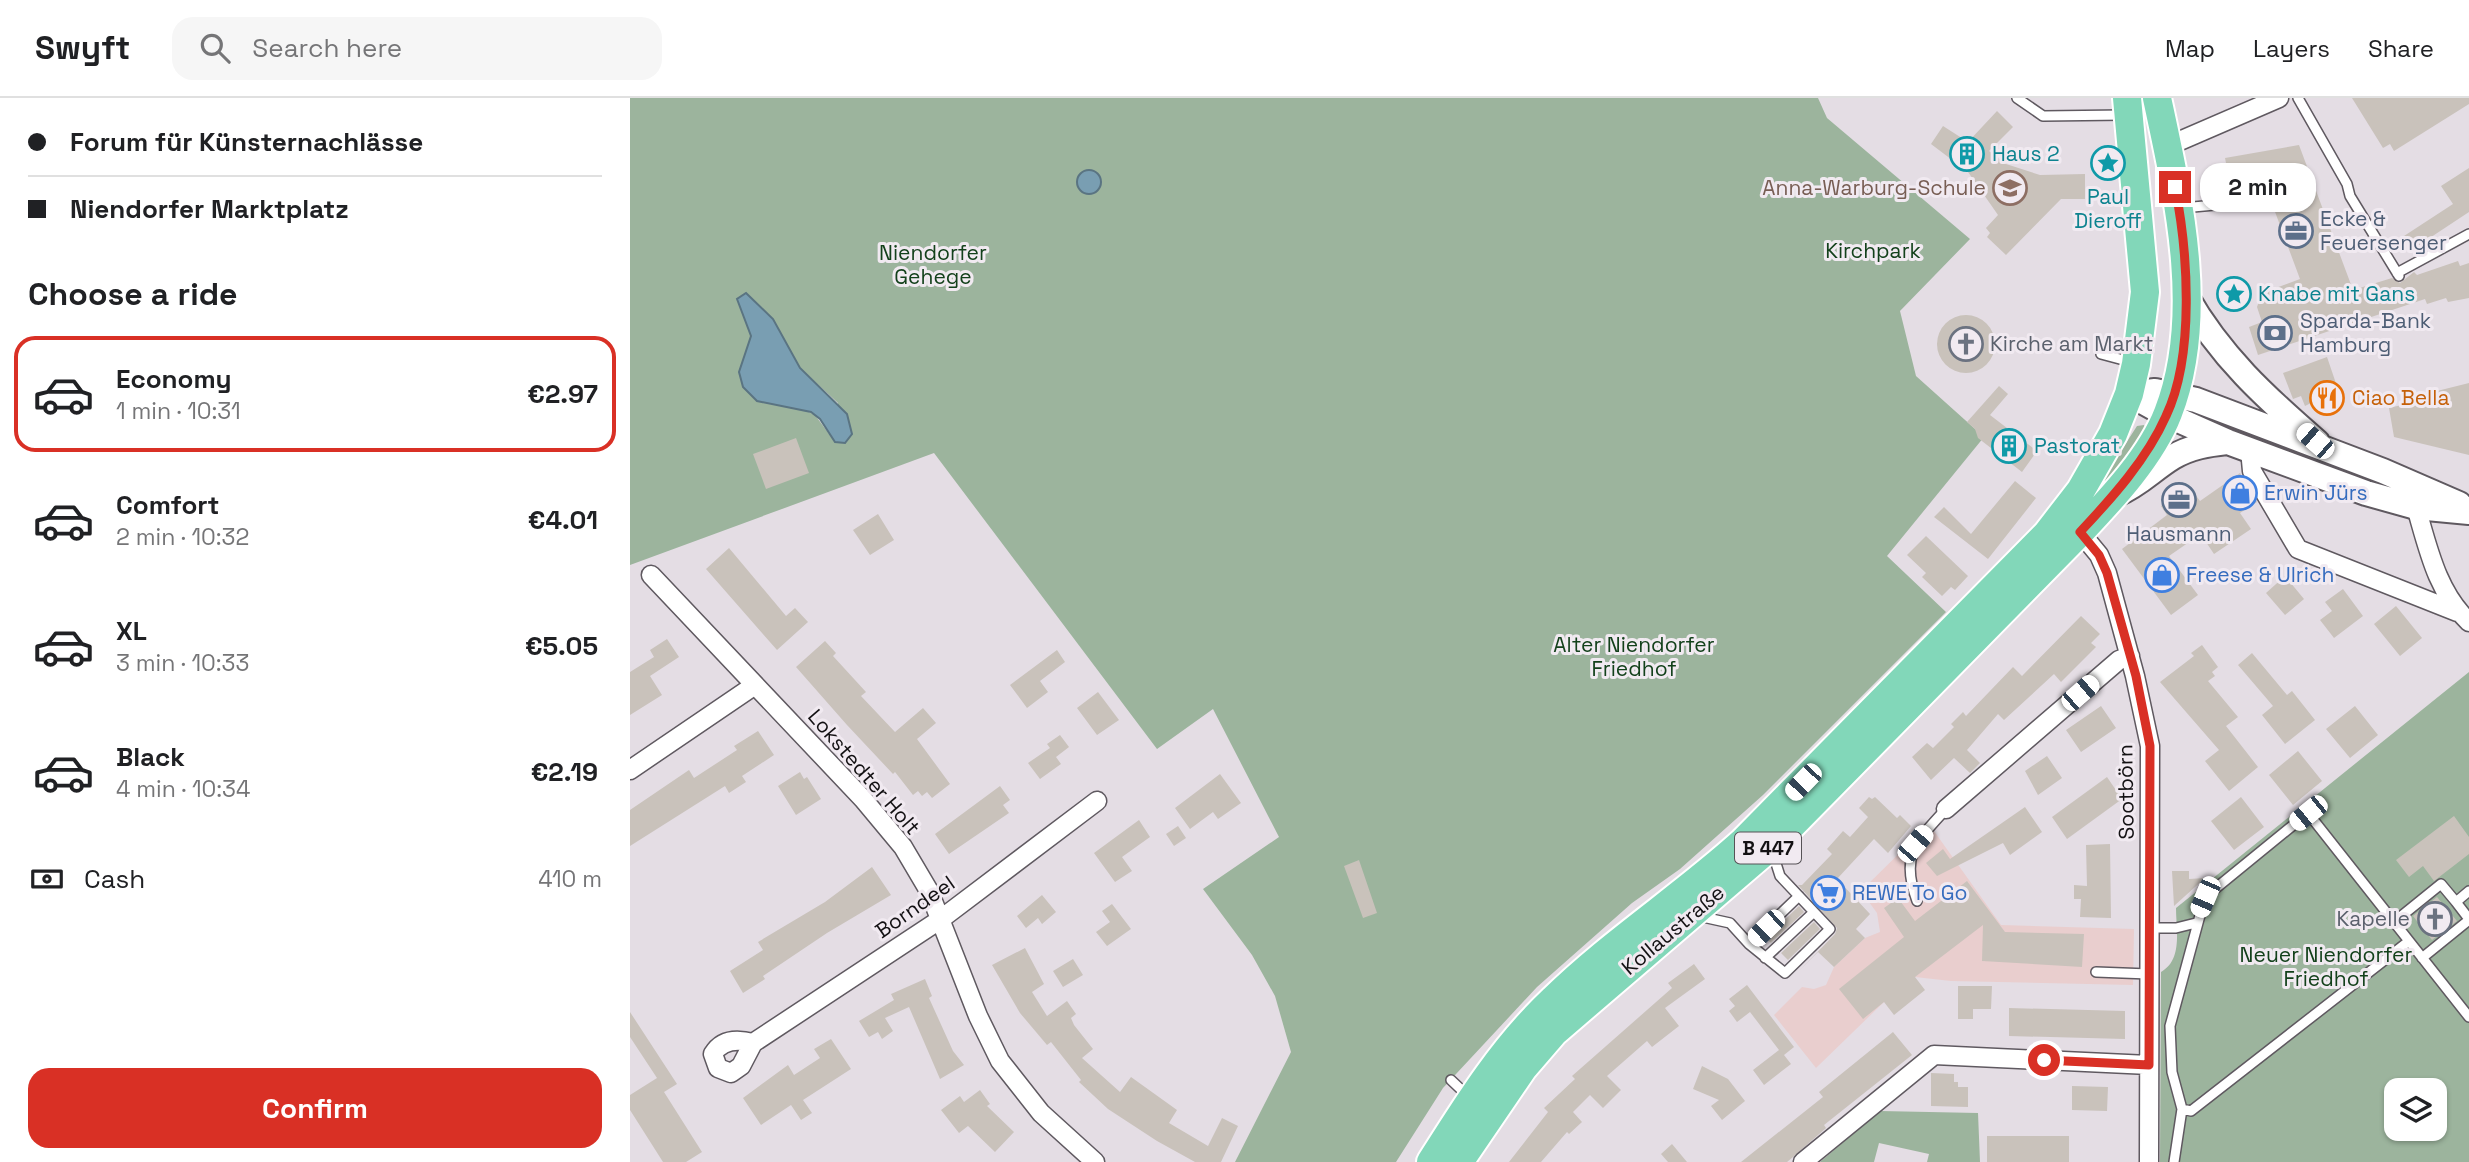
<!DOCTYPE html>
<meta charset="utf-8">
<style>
:root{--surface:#fff;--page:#f6f6f6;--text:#202124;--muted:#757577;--line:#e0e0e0;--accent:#d93025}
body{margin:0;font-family:"Space Grotesk",sans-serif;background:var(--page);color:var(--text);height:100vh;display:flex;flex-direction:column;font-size:26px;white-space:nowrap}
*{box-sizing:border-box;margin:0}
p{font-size:23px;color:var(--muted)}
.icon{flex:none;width:38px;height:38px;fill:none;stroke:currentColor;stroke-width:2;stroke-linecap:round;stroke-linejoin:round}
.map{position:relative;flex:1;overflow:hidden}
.sheet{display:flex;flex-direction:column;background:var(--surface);width:630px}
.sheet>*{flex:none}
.banner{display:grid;align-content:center;height:154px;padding:0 28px;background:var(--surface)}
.buttons{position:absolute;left:1754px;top:980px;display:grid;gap:14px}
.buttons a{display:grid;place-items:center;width:63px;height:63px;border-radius:14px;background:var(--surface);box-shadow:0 2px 5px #0004;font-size:35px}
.end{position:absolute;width:32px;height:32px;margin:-16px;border:9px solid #d93025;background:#fff;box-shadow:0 0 0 4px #fff}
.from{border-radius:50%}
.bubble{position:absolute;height:49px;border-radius:21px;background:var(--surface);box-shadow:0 2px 5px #0004;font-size:23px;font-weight:800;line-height:49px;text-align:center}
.car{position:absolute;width:21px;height:42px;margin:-21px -10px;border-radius:9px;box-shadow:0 0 5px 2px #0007;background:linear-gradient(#fff 24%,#345 0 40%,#fff 0 76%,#345 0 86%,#fff 0)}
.banner b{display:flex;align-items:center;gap:24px;height:66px;font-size:26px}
.banner b+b{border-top:2px solid var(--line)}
.banner i{width:18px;height:18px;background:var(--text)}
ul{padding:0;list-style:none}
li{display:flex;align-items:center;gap:21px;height:116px;margin:0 14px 10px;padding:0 14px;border:4px solid transparent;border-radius:21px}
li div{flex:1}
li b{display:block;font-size:26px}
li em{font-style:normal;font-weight:800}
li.selected{border-color:var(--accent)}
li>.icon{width:63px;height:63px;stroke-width:1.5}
h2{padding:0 28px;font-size:32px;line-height:84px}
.pay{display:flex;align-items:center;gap:18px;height:77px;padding:0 28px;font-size:26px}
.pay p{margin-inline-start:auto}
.cta{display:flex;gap:14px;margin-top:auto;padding:14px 28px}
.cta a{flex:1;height:80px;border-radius:21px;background:var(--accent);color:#fff;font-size:28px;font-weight:800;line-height:80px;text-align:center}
header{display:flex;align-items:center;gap:42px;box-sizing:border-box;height:98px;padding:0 35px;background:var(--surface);border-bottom:2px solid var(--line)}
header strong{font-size:33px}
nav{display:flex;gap:38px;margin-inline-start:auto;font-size:24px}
.search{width:490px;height:63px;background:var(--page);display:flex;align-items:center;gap:18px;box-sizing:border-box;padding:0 24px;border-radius:21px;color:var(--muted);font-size:26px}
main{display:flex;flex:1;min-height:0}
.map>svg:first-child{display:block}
</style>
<header>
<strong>Swyft</strong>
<div class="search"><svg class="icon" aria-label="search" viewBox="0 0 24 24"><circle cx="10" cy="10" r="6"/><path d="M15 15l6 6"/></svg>Search here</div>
<nav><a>Map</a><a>Layers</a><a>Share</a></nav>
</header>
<main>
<section class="sheet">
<div class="banner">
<b><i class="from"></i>Forum für Künsternachlässe</b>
<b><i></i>Niendorfer Marktplatz</b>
</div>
<h2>Choose a ride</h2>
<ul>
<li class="selected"><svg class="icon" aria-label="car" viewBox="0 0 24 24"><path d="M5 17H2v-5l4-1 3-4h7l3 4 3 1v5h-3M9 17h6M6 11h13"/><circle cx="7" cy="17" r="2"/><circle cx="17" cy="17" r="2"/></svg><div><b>Economy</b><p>1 min · 10:31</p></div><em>€2.97</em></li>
<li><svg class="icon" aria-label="car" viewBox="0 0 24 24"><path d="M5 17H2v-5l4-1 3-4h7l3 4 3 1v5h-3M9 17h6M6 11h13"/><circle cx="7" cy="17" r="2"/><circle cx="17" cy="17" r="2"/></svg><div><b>Comfort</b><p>2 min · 10:32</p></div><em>€4.01</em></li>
<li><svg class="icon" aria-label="car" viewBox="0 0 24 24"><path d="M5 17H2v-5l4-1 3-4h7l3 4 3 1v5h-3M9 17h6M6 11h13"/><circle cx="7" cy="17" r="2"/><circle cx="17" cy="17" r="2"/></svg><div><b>XL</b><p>3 min · 10:33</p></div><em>€5.05</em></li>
<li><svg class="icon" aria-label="car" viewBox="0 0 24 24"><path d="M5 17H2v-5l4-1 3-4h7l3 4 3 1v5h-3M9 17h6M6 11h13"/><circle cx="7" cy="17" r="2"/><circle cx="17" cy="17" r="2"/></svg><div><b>Black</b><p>4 min · 10:34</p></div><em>€2.19</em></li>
</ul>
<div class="pay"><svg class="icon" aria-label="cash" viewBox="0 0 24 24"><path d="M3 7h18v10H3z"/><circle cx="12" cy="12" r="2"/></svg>Cash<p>410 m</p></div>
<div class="cta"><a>Confirm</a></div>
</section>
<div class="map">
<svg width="1839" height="1064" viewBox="0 0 1839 1064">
<rect width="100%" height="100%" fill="#e4dde4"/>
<path fill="#e9cece" d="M1299,726L1371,827L1504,831L1503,887L1321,883L1285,879L1254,904L1186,970L1144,917L1172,889L1184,891L1196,887L1204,869L1235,840L1250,834L1247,815L1231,793Z"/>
<path fill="#9cb49d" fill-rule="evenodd" d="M0,0H1188L1197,20L1340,141L1270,213L1286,278L1354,339L1257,458L1316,514L1133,697L1050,771L1002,805L907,889L813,990L766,1064H605L661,954L645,898L622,857L573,791L649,739L583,611L527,651L304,355L0,467ZM116,195L143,221L170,270L208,305L205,344L185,317L170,310L140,306L109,274L121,238L107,201Z
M1514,327L1517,332L1486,378L1469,393L1467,390L1507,328Z
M1839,574V1064H1530L1531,874C1553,862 1546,831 1546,810ZM1766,992H1804V1031H1766Z
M1250,1013L1348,1015L1350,1064H1297L1299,1056L1249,1045L1244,1064H1190Z"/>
<path fill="#799eb2" stroke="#5a7482" stroke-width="2" d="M447 84a12 12 0 1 1 24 0a12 12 0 1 1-24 0Z
M116,195L143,221L170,270L217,316L222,336L215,345L205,344L190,321L181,314L127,303L113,289L109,274L121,238L107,201Z"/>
<path fill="#c9c2bb" d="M1722,0H1839V6L1764,53L1760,46L1753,50Z
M1367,13L1383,29L1359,53L1376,66L1410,77L1455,76V101H1431L1376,157L1357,139L1360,135L1356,130L1368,117L1338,74L1301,46L1313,28L1338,44Z
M1669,47L1723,192L1762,180L1770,185L1784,174L1787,177L1828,163L1830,168L1839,165V200L1818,204L1816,200L1797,206L1795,201L1628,257L1619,229L1632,224L1627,209L1632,195L1670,181L1638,95L1628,89L1597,95L1594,83L1599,80L1595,60Z
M1839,70V114L1783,151L1774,138L1823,106L1811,88Z
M1307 246a29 29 0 1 1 58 0a29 29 0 1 1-58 0Z
M1697,259L1712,303L1686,313L1683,304L1675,308L1671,298L1663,301L1653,275Z
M1839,285V357L1764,339L1759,310L1788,303L1787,298Z
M1369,288L1378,296L1360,317L1407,353L1392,374L1348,340L1345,331L1337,324Z
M166,340L179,375L136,391L123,356Z
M1610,375L1627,404L1610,415L1621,431L1584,456L1574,441L1569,445L1565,440L1539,458L1568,497L1541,517L1492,451L1537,417L1531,408L1555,392L1559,399L1564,395L1570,403Z
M1385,383L1406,400L1358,461L1304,419L1314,409L1341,436Z
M248,416L264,442L240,457L223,432Z
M1296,438L1338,478L1325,492L1321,489L1312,498L1292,479L1296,475L1277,457Z
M99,450L156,518L165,510L178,524L147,552L76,471Z
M1655,478L1674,501L1655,517L1636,495Z
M1713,491L1733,518L1704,540L1690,522L1702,513L1695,504Z
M1766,508L1792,540L1770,558L1744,526Z
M1451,518L1470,536L1461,545L1466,549L1431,584L1424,576L1374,622L1368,616L1337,652L1350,665L1340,675L1324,660L1301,682L1282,659L1297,645L1303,650L1324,629L1321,626L1333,614L1336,618L1383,569L1392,578Z
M37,541L49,559L20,578L32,597L0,617V574L24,559L20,552Z
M195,543L206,555L203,558L236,594L231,598L265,634L293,610L306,625L287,641L320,686L302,700L297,694L292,698L288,693L283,697L265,674L263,676L217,627L166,569Z
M1572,547L1588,569L1582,574L1585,578L1578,583L1608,619L1596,628L1628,669L1599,693L1575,663L1589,652L1530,584L1564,558L1561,555Z
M427,552L435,564L410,583L418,594L397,610L380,587Z
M1622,555L1657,597L1662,593L1685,622L1655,646L1632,617L1643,608L1608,567Z
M468,594L489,622L467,637L447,610Z
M1471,608L1486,630L1451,654L1436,632Z
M1725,608L1748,637L1720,660L1696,631Z
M128,633L144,657L112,678L116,684L99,695L95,688L0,748V712L59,672L64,680L107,652L104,648Z
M430,637L439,649L426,659L431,666L410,681L398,665L420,650L417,646Z
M1668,653L1692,683L1663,707L1639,677Z
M1417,658L1432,680L1408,697L1395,673Z
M170,674L174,681L177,679L191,701L166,717L148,688Z
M590,676L611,705L588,721L583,714L560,731L545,710Z
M1477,679L1492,701L1437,741L1422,719Z
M370,688L380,702L373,707L379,715L319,756L305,736Z
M1239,699L1242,701L1245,699L1267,720L1270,717L1281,728L1258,755L1244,741L1207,781L1240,816L1226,831L1235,840L1204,869L1188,854L1169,873L1205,836L1207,830L1168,787H1172L1202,756L1197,751L1213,733L1220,739L1238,719L1229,710Z
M1611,699L1634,729L1604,752L1581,723Z
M1395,709L1412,734L1380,757L1373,745L1307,778L1296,765L1313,751L1320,761Z
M1824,718L1839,739V756L1804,783L1793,768L1779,779L1766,762Z
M509,722L520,739L492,759L502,773L485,784L464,755Z
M548,728L556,740L544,748L536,736Z
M1480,746L1481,820L1450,819L1451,801H1444V787L1457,788L1456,747Z
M729,762L747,815L733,820L714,768Z
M242,769L261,797L197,835L133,878L135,881L113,895L100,873L133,852L128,844L195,804Z
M1542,773H1559V781L1575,780L1544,808Z
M1337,783L1375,834L1454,836L1452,869L1352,863L1353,827L1285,879L1295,892L1264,917L1254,904L1233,921L1209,891L1274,839L1254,810L1268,800L1285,823Z
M412,797L426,814L412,826L408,820L396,830L387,818Z
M1807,799L1827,823L1802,842L1783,818Z
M482,806L501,831L477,848L466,834L480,824L472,813Z
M1169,808L1174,814L1141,845L1136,840Z
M1184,824L1190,831L1158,862L1151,855Z
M395,850L414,886L402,894L417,918L437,903L446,916L441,920L444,927L463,951L452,960L490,994L501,979L547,1012L539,1025L578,1048L592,1020L608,1028L591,1064H565L527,1043L478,1011L449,984L451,982L421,944L417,947L390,915L362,867Z
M443,861L453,877L433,889L423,873Z
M1064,866L1075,881L1035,910L1049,928L1022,949L1017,943L977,978L991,992L973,1010L960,997L943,1014L952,1024L939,1036L937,1034L911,1064H879L918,1014L914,1010L945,981L942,978L1042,890L1038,885Z
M295,881L302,898L299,900L323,953L334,967L310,981L279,909L255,920L263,933L252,941L248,934L239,939L229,923L264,902L261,896Z
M1117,887L1164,949L1154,957L1161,966L1134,987L1123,972L1149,952L1120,914L1107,924L1099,913L1105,908L1099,901Z
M1328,888H1362L1361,911H1343V921H1328Z
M1379,910L1495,913V941L1379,938Z
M0,914L47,986L34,994L72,1054L56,1064H33L0,1012V997L27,980L0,939Z
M1263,934L1282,957L1194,1027L1196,1030L1163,1059L1157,1064H1111L1193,999L1189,994Z
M201,941L221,971L173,1002L182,1015L171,1022L161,1007L131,1027L113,1000L158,967L164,977L187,962L190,960L184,951Z
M1072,968L1098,981L1115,1003L1092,1022L1081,1008L1089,1002L1063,991Z
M1301,975L1324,976V984H1328V989H1338V1009L1301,1008Z
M1442,988L1478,989L1477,1013L1442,1012Z
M350,992L360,1006L357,1008L384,1034L365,1054L338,1028L329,1035L311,1012L330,998L334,1004Z
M1357,1038H1439V1064H1357Z
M1042,1046L1057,1064H1038L1031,1056Z"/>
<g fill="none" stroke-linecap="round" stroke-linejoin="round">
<g stroke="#5f5960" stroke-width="12">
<path id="service" d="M1387,0L1413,18L1494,17
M1668,0L1717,86L1720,98L1769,178
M1552,110L1585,107
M1767,175L1839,136
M1471,256L1501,264
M1839,793L1826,804L1839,821
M1287,803C1270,757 1286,744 1316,711
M1068,818L1100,825L1119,846L1155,875L1200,831L1150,778L1142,753
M1764,824L1811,786L1826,804
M1520,830H1546L1566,825
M1779,843L1561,1013L1552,1011L1542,974L1540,928L1575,799L1678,715L1839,919
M1119,846L1169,798
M1135,860L1184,814
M1792,860L1839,822
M1466,874L1519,876
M821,982L840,1000
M1544,1064L1552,1011"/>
</g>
<g stroke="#5f5960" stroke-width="21">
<path id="minor" d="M1538,48L1649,0
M1620,352L1622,373L1668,451L1827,514
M1786,409C1798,450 1807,494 1839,524
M1450,434L1469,457L1477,475L1505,578L1520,648L1519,1064
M21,477L233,701L273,749L299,793L348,918L370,963L411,1015L465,1064
M0,672L125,587
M1316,711L1489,562L1500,558
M123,945C108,941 92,941 83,956L88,970L101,975L111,968L123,945L311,821L467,703
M1173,1064L1304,957L1519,967"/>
</g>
<g stroke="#5f5960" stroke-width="28">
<path id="secondary" d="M1556,198C1590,258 1635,299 1687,344
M1499,296L1537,317L1598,344L1736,395L1786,409L1839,414
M1499,296L1525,293L1566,302L1753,373L1829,406
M1487,396C1509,387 1523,371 1543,359C1560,349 1578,346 1597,344"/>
</g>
<g stroke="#fff" stroke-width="32">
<path id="primary" d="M801,1064C837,1007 873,949 923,902C981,845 1051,800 1112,745L1417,436L1451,392L1483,336L1499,296L1506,266L1515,194L1497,0
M829,1064L893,970L924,934L1141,748L1450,434C1482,400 1521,359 1538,315C1576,217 1548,98 1527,0"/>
</g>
<use href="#service" stroke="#fff" stroke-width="9"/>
<use href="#minor" stroke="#fff" stroke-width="18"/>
<use href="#secondary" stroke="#fff" stroke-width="24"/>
<use href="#primary" stroke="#82d7b9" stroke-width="28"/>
</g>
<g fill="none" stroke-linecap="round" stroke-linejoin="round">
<path stroke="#d93025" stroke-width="9" d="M1414,962L1519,967L1520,648L1506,578L1477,475L1469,457L1450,434C1482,400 1517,361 1536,318C1565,257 1558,154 1545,89"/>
</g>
<defs>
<g id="building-ring" transform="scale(1.75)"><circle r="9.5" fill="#f1eaf1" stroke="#0f9aa8" stroke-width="1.5"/><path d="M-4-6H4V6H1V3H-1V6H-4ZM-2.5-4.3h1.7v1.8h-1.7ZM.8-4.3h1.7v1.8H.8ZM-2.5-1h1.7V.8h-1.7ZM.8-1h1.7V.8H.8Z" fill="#0f9aa8"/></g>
<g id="sight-ring" transform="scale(1.75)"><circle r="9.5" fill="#f1eaf1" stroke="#0f9aa8" stroke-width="1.5"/><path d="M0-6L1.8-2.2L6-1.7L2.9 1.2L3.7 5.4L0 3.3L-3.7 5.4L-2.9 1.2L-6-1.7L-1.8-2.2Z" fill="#0f9aa8"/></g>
<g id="school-ring" transform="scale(1.75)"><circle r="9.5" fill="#f1eaf1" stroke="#8d6e63" stroke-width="1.5"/><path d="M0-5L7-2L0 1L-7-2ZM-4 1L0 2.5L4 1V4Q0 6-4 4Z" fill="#8d6e63"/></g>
<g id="office-ring" transform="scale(1.75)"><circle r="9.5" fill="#f1eaf1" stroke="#5c6f8a" stroke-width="1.5"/><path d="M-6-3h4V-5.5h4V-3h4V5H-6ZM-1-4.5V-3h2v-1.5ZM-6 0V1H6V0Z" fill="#5c6f8a"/></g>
<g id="bank-ring" transform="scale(1.75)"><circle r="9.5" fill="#f1eaf1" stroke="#5c6f8a" stroke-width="1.5"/><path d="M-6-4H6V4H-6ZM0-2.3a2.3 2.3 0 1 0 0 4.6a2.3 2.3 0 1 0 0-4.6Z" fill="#5c6f8a"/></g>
<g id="church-ring" transform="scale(1.75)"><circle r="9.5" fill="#f1eaf1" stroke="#6b7280" stroke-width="1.5"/><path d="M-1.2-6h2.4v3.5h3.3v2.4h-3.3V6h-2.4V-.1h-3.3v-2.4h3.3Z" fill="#6b7280"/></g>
<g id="restaurant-ring" transform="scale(1.75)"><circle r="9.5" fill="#f1eaf1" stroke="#e8710a" stroke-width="1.5"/><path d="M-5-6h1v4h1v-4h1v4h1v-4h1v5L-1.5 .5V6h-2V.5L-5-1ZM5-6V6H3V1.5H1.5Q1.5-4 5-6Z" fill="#e8710a"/></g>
<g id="shop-ring" transform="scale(1.75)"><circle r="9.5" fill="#f1eaf1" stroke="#3f7fe0" stroke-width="1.5"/><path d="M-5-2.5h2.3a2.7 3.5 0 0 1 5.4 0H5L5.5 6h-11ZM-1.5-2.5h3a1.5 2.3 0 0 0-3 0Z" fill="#3f7fe0"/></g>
<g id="supermarket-ring" transform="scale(1.75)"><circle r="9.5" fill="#f1eaf1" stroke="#3f7fe0" stroke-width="1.5"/><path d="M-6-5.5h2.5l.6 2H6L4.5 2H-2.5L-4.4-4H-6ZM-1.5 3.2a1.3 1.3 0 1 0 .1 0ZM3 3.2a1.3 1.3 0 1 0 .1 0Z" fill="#3f7fe0"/></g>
</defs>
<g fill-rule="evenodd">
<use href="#building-ring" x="1337" y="56"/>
<use href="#sight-ring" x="1478" y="65"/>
<use href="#school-ring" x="1380" y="90"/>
<use href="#office-ring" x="1666" y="133"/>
<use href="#sight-ring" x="1604" y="196"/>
<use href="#bank-ring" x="1645" y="235"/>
<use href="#church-ring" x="1336" y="246"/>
<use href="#restaurant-ring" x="1697" y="300"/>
<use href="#building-ring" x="1379" y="348"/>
<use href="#shop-ring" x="1610" y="395"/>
<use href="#office-ring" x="1549" y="402"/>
<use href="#shop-ring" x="1532" y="477"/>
<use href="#supermarket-ring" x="1198" y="795"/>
<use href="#church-ring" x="1805" y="821"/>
</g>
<g text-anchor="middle" stroke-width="6" stroke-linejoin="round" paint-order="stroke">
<rect fill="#f1eaf1" stroke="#565256" stroke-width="2" x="1105" y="734.5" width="66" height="31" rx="5"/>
<g font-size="19" font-weight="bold" fill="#131113">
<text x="1138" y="757">B 447</text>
</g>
<g font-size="21" fill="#0d838f" stroke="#f1eaf1" text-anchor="start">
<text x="1362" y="63">Haus 2</text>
<text x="1478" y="106" text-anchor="middle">Paul<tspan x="1478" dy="24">Dieroff</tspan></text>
<text x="1628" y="203">Knabe mit Gans</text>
<text x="1404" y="355">Pastorat</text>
</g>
<g font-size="21" fill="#785e54" stroke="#f1eaf1" text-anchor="end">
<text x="1356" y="97">Anna-Warburg-Schule</text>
</g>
<g font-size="21" fill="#4e5e75" stroke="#f1eaf1" text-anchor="start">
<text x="1690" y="128">Ecke &amp;<tspan x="1690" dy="24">Feuersenger</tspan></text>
<text x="1670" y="230">Sparda-Bank<tspan x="1670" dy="24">Hamburg</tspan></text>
<text x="1549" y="443" text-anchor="middle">Hausmann</text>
</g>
<g font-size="21" fill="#13411b" stroke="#f1eaf1">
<text x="1243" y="160">Kirchpark</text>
<text x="303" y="162">Niendorfer<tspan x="303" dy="24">Gehege</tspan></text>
<text x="1004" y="554">Alter Niendorfer<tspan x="1004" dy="24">Friedhof</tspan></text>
<text x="1696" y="864">Neuer Niendorfer<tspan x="1696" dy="24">Friedhof</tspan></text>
</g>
<g font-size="21" fill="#5b616d" stroke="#f1eaf1" text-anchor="start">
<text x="1360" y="253">Kirche am Markt</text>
<text x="1780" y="828" text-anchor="end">Kapelle</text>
</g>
<g font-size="21" fill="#c56008" stroke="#f1eaf1" text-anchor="start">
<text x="1722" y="307">Ciao Bella</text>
</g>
<g font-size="21" fill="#366cbe" stroke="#f1eaf1" text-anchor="start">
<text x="1634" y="402">Erwin Jürs</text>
<text x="1556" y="484">Freese &amp; Ulrich</text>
<text x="1222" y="802">REWE To Go</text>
</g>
<g font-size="21" fill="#131113" stroke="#f1eaf1">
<text transform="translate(234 674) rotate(49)" y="7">Lokstedter Holt</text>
<text transform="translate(1496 694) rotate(-91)" y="7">Sootbörn</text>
<text transform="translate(285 809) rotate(-35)" y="7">Borndeel</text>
<text transform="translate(1043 832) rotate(-40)" y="7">Kollaustraße</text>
</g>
</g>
</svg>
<div class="buttons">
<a><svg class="icon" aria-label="layers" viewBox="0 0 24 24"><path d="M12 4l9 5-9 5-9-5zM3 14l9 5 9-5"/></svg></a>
</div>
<i class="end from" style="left:1414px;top:962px"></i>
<i class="end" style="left:1545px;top:89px"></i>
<div class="bubble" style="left:1570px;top:65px;width:116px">2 min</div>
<i class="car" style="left:1685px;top:343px;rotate:311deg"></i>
<i class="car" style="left:1450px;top:595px;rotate:49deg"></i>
<i class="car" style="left:1173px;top:684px;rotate:224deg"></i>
<i class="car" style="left:1678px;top:715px;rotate:231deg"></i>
<i class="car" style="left:1285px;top:746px;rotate:41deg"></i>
<i class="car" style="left:1575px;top:799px;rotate:203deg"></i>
<i class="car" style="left:1136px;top:830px;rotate:226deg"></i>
</div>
</main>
